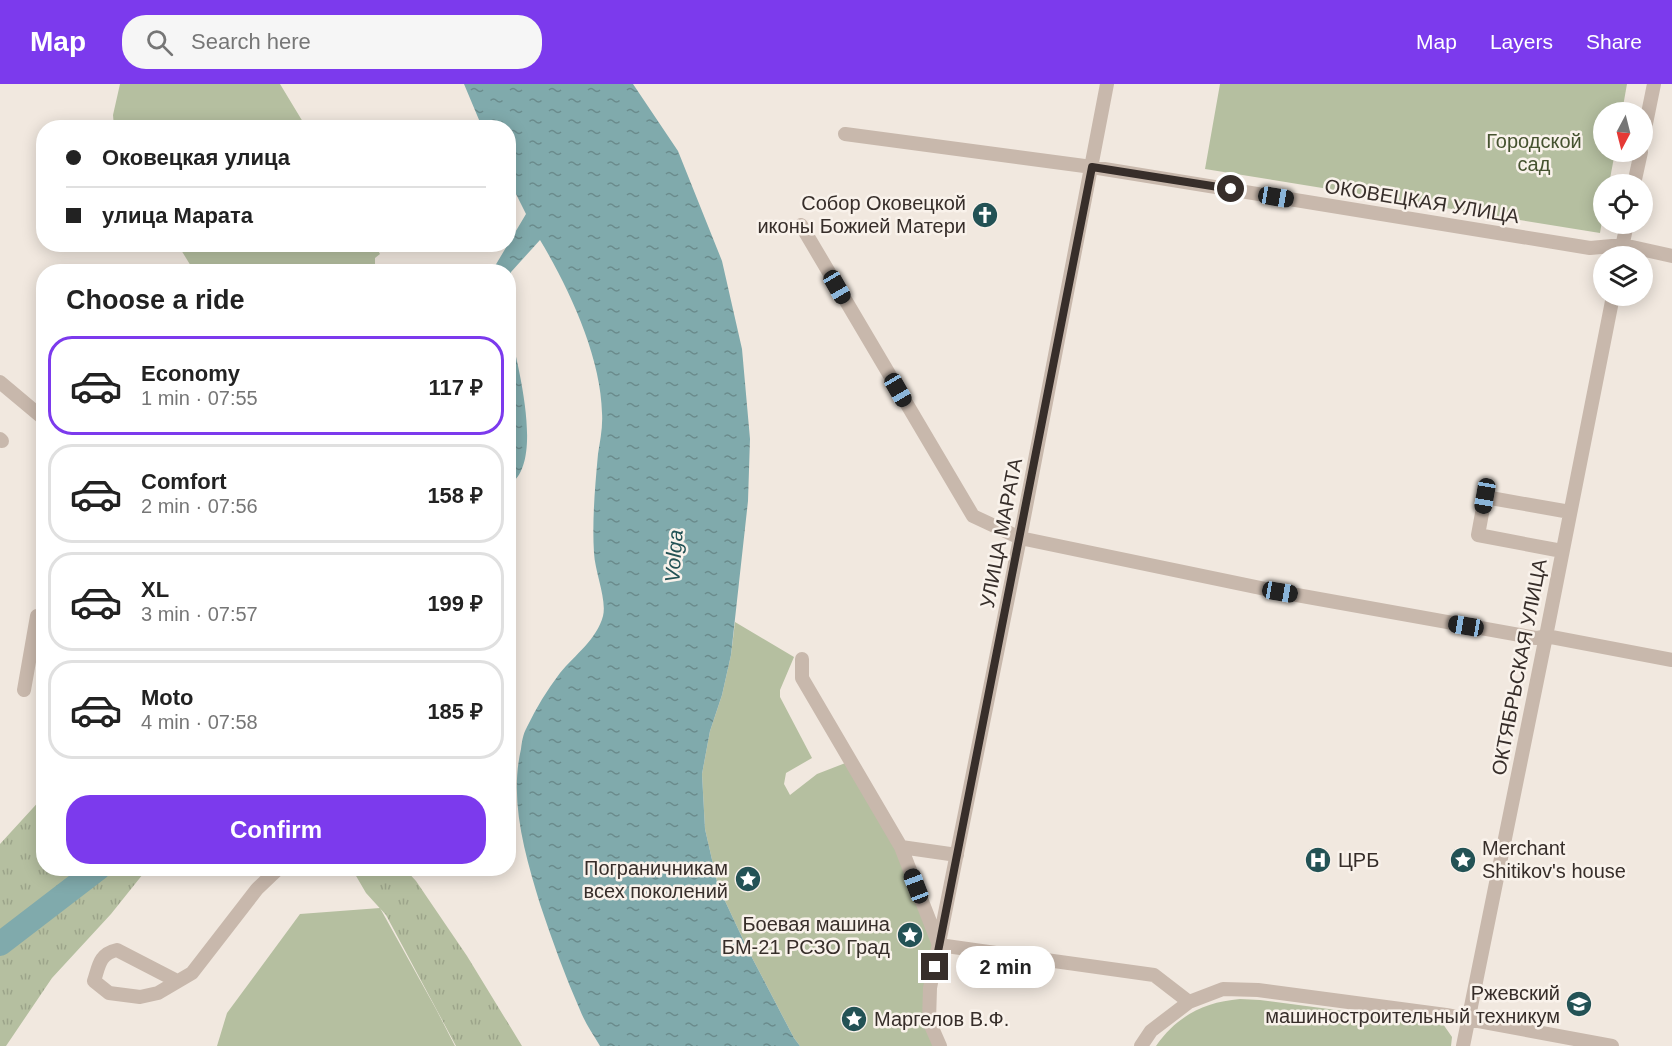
<!DOCTYPE html>
<meta charset="utf-8">
<style>
:root{--surface:#fff;--page:#f6f6f6;--text:#222;--muted:#767676;--line:#e0e0e0;--accent:#7c3aed}
body{margin:0;font-family:Arial,sans-serif;background:var(--page);color:var(--text);height:100vh;display:flex;flex-direction:column;font-size:22px;white-space:nowrap}
*{box-sizing:border-box;margin:0}
p{font-size:20px;color:var(--muted)}
.icon{flex:none;width:33px;height:33px;fill:none;stroke:currentColor;stroke-width:2;stroke-linecap:round;stroke-linejoin:round}
.map{position:relative;flex:1;overflow:hidden}
.sheet{position:absolute;left:36px;top:180px;width:480px;height:612px;display:flex;flex-direction:column;background:var(--surface);border-radius:24px;box-shadow:0 3px 15px #0003}
.sheet>*{flex:none}
.guide{position:absolute;left:36px;top:36px;width:480px;height:132px;border-radius:24px;box-shadow:0 3px 15px #0003;display:grid;align-content:center;height:132px;padding:0 30px;background:var(--surface)}
.needle{width:39px;rotate:187deg}
.controls{position:absolute;left:1593px;top:18px;display:grid;gap:12px}
.controls a{display:grid;place-items:center;width:60px;height:60px;border-radius:50%;background:var(--surface);box-shadow:0 3px 15px #0003;font-size:30px}
.end{position:absolute;width:27px;height:27px;margin:-14px;border:8px solid #372e2a;background:#fff;box-shadow:0 0 0 3px #fff}
.from{border-radius:50%}
.bubble{position:absolute;height:42px;border-radius:21px;background:var(--surface);box-shadow:0 3px 15px #0003;font-size:20px;font-weight:800;line-height:42px;text-align:center}
.car{position:absolute;width:18px;height:36px;margin:-18px -9px;border-radius:8px;box-shadow:0 0 4px 2px #0007;background:linear-gradient(#222 24%,#8ab4d8 0 40%,#222 0 76%,#8ab4d8 0 86%,#222 0)}
.guide b{display:flex;align-items:center;gap:21px;height:57px;font-size:22px}
.guide b+b{border-top:2px solid var(--line)}
.guide i{width:15px;height:15px;background:var(--text)}
ul{padding:0;list-style:none}
li{display:flex;align-items:center;gap:18px;height:99px;margin:0 12px 9px;padding:0 18px;border:3px solid var(--line);border-radius:24px}
li div{flex:1}
li b{display:block;font-size:22px}
li em{font-style:normal;font-weight:800}
li.on{border-color:var(--accent)}
li>.icon{width:54px;height:54px;stroke-width:1.5}
h2{padding:0 30px;font-size:27px;line-height:72px}
.primary-button{display:flex;gap:12px;margin-top:auto;padding:12px 30px}
.primary-button a{flex:1;height:69px;border-radius:24px;background:var(--accent);color:#fff;font-size:24px;font-weight:800;line-height:69px;text-align:center}
header{display:flex;align-items:center;gap:36px;box-sizing:border-box;height:84px;padding:0 30px;background:var(--accent);color:#fff}
header strong{font-size:28px}
nav{display:flex;gap:33px;margin-inline-start:auto;font-size:21px}
.search{width:420px;height:54px;background:var(--page);display:flex;align-items:center;gap:15px;box-sizing:border-box;padding:0 21px;border-radius:24px;color:var(--muted);font-size:22px}
.map>svg:first-child{display:block}
</style>
<header>
<strong>Map</strong>
<div class="search"><svg class="icon" aria-label="search" viewBox="0 0 24 24"><circle cx="10" cy="10" r="6"/><path d="M15 15l6 6"/></svg>Search here</div>
<nav><a>Map</a><a>Layers</a><a>Share</a></nav>
</header>
<div class="map">
<svg width="1672" height="962" viewBox="0 0 1672 962">
<defs>
<pattern id="grass-tufts" width="24" height="20" patternUnits="userSpaceOnUse" patternTransform="scale(1.5)"><rect width="24" height="20" fill="#b5bfa0"/><path d="M3 7l-1-3M5 7V3M7 7l1-3M15 17l-1-3M17 17v-4M19 17l1-3" fill="none" stroke="#9ca48a"/></pattern>
<pattern id="water-ripples" width="26" height="14" patternUnits="userSpaceOnUse" patternTransform="scale(1.5)"><rect width="26" height="14" fill="#80aaac"/><path d="M2 4q2-2 4 0t4 0M15 11q2-2 4 0t4 0" fill="none" stroke="#6a8b8c"/></pattern>
</defs>
<rect width="100%" height="100%" fill="#f1e8df"/>
<path fill="url(#grass-tufts)" d="M43,713L44,784L147,785L111,830L52,894L6,962H0V760Z
M352,785H405L416,797L467,872L522,962H456L386,831L366,809Z"/>
<path fill="#b5bfa0" d="M120,0H280L306,43H114L113,31Z
M1220,0H1627L1622,28H1604V68H1615L1609,100H1604L1603,131L1600,149L1205,85Z
M178,161H375L380,170L375,174V187H194Z
M735,538L794,573L780,606V613L812,674L786,689L784,700L790,711L817,690L848,678L898,763L933,852L934,962H800L794,954L748,866L718,802L705,745L702,690L710,647L722,611L731,571Z
M380,824L436,925L455,962H217L227,929L300,830Z
M1240,915L1260,916L1443,940L1452,953L1451,962H1156C1177,932 1204,918 1240,915Z"/>
<path fill="url(#water-ripples)" d="M464,0H633L678,67L722,177L742,265L750,355L748,417L731,571L722,611L710,647L702,690L705,745L718,802L748,866L794,954L800,962H600C593,950 585,939 580,926C565,892 552,856 540,820C525,770 509,717 521,665C522,657 523,650 527,643C536,624 547,606 560,589C575,571 597,555 603,532C607,516 595,488 594,469C592,437 595,403 598,370C600,357 603,343 602,329C601,273 569,204 540,156L511,188L509,195L508,188L492,187L526,130L509,96L508,44L482,43Z
M509,241C516,276 546,379 509,401Z"/>
<g fill="none" stroke-linecap="round" stroke-linejoin="round">
<path stroke="#80aaac" stroke-width="24" d="M0,860L99,784"/>
<path stroke="#c8b8ac" stroke-width="14" d="M845,50L1092,83L1590,164L1623,161L1672,172
M1642,59L1654,0
M1634,100L1641,68
M801,141L973,432L1020,454L1280,508L1536,554L1546,552L1672,576
M1620,172L1627,140
M0,298L44,335
M0,355L2,357
M1562,467L1478,451L1485,413L1570,428
M802,575V594L901,763L939,861
M24,606L37,532
M901,763L957,771
M939,861L1154,891L1189,918
M177,897L117,866C99,870 99,882 94,897L109,909L140,913L158,909L192,889L257,805L279,784
M940,962L929,937L930,904L1020,454L1107,0
M1141,962L1151,947L1189,918L1223,905L1258,906L1446,931L1612,962
M1463,962L1546,552L1613,212"/>
</g>
<g fill="none" stroke-linecap="round" stroke-linejoin="round">
<path stroke="#372e2a" stroke-width="8" d="M935,883L1092,83L1231,105"/>
</g>
<defs>
<g id="church-disc" transform="scale(1.35)"><circle r="9.5" fill="#235255" stroke="#f9f2eb"/><path d="M-1.2-6h2.4v3.5h3.3v2.4h-3.3V6h-2.4V-.1h-3.3v-2.4h3.3Z" fill="#fff"/></g>
<g id="hospital-disc" transform="scale(1.35)"><circle r="9.5" fill="#235255" stroke="#f9f2eb"/><path d="M-5-5h3v3.5h4V-5h3V5h-3V1.5h-4V5h-3Z" fill="#fff"/></g>
<g id="sight-disc" transform="scale(1.35)"><circle r="9.5" fill="#235255" stroke="#f9f2eb"/><path d="M0-6L1.8-2.2L6-1.7L2.9 1.2L3.7 5.4L0 3.3L-3.7 5.4L-2.9 1.2L-6-1.7L-1.8-2.2Z" fill="#fff"/></g>
<g id="university-disc" transform="scale(1.35)"><circle r="9.5" fill="#235255" stroke="#f9f2eb"/><path d="M0-5L7-2L0 1L-7-2ZM-4 1L0 2.5L4 1V4Q0 6-4 4Z" fill="#fff"/></g>
</defs>
<g fill-rule="evenodd">
<use href="#church-disc" x="985" y="131"/>
<use href="#hospital-disc" x="1318" y="776"/>
<use href="#sight-disc" x="1463" y="776"/>
<use href="#sight-disc" x="748" y="795"/>
<use href="#sight-disc" x="910" y="851"/>
<use href="#university-disc" x="1579" y="920"/>
<use href="#sight-disc" x="854" y="935"/>
</g>
<g text-anchor="middle" stroke-width="5" stroke-linejoin="round" paint-order="stroke">
<g font-size="20" fill="#465330" stroke="#f9f2eb">
<text x="1534" y="64">Городской<tspan x="1534" dy="23">сад</tspan></text>
</g>
<g font-size="20" fill="#372e2a" stroke="#f9f2eb">
<text transform="translate(1422 117) rotate(9)" y="7">ОКОВЕЦКАЯ УЛИЦА</text>
<text transform="translate(1001 449) rotate(-79)" y="7">УЛИЦА МАРАТА</text>
<text transform="translate(1519 583) rotate(-79)" y="7">ОКТЯБРЬСКАЯ УЛИЦА</text>
</g>
<g font-size="20" fill="#372e2a" stroke="#f9f2eb" text-anchor="end">
<text x="966" y="126">Собор Оковецкой<tspan x="966" dy="23">иконы Божией Матери</tspan></text>
<text x="1482" y="771" text-anchor="start">Merchant<tspan x="1482" dy="23">Shitikov's house</tspan></text>
<text x="1338" y="783" text-anchor="start">ЦРБ</text>
<text x="728" y="791">Пограничникам<tspan x="728" dy="23">всех поколений</tspan></text>
<text x="890" y="847">Боевая машина<tspan x="890" dy="23">БМ-21 РСЗО Град</tspan></text>
<text x="1560" y="916">Ржевский<tspan x="1560" dy="23">машиностроительный техникум</tspan></text>
<text x="874" y="942" text-anchor="start">Маргелов В.Ф.</text>
</g>
<g font-size="21" font-style="italic" fill="#235255" stroke="#f9f2eb">
<text transform="translate(674 472) rotate(-86)" y="7">Volga</text>
</g>
</g>
</svg>
<div class="controls">
<a><svg class="needle" viewBox="-14 -14 28 28"><path d="M0-13l5 13h-10z" fill="#e53935"/><path d="M0 13l5-13h-10z" fill="#767676"/></svg></a>
<a><svg class="icon" aria-label="locate" viewBox="0 0 24 24"><circle cx="12" cy="12" r="6"/><path d="M12 2v4M12 18v4M2 12h4M18 12h4"/></svg></a>
<a><svg class="icon" aria-label="layers" viewBox="0 0 24 24"><path d="M12 4l9 5-9 5-9-5zM3 14l9 5 9-5"/></svg></a>
</div>
<i class="end from" style="left:1231px;top:105px"></i>
<i class="end" style="left:935px;top:883px"></i>
<div class="bubble" style="left:956px;top:862px;width:99px">2 min</div>
<i class="car" style="left:1276px;top:113px;rotate:99deg"></i>
<i class="car" style="left:837px;top:203px;rotate:150deg"></i>
<i class="car" style="left:898px;top:306px;rotate:150deg"></i>
<i class="car" style="left:1485px;top:412px;rotate:190deg"></i>
<i class="car" style="left:1280px;top:508px;rotate:100deg"></i>
<i class="car" style="left:1466px;top:542px;rotate:280deg"></i>
<i class="car" style="left:916px;top:802px;rotate:339deg"></i>
<div class="guide">
<b><i class="from"></i>Оковецкая улица</b>
<b><i></i>улица Марата</b>
</div>
<section class="sheet">
<h2>Choose a ride</h2>
<ul>
<li class="on"><svg class="icon" aria-label="car" viewBox="0 0 24 24"><path d="M5 17H2v-5l4-1 3-4h7l3 4 3 1v5h-3M9 17h6M6 11h13"/><circle cx="7" cy="17" r="2"/><circle cx="17" cy="17" r="2"/></svg><div><b>Economy</b><p>1 min · 07:55</p></div><em>117 ₽</em></li>
<li><svg class="icon" aria-label="car" viewBox="0 0 24 24"><path d="M5 17H2v-5l4-1 3-4h7l3 4 3 1v5h-3M9 17h6M6 11h13"/><circle cx="7" cy="17" r="2"/><circle cx="17" cy="17" r="2"/></svg><div><b>Comfort</b><p>2 min · 07:56</p></div><em>158 ₽</em></li>
<li><svg class="icon" aria-label="car" viewBox="0 0 24 24"><path d="M5 17H2v-5l4-1 3-4h7l3 4 3 1v5h-3M9 17h6M6 11h13"/><circle cx="7" cy="17" r="2"/><circle cx="17" cy="17" r="2"/></svg><div><b>XL</b><p>3 min · 07:57</p></div><em>199 ₽</em></li>
<li><svg class="icon" aria-label="car" viewBox="0 0 24 24"><path d="M5 17H2v-5l4-1 3-4h7l3 4 3 1v5h-3M9 17h6M6 11h13"/><circle cx="7" cy="17" r="2"/><circle cx="17" cy="17" r="2"/></svg><div><b>Moto</b><p>4 min · 07:58</p></div><em>185 ₽</em></li>
</ul>
<div class="primary-button"><a>Confirm</a></div>
</section>
</div>
